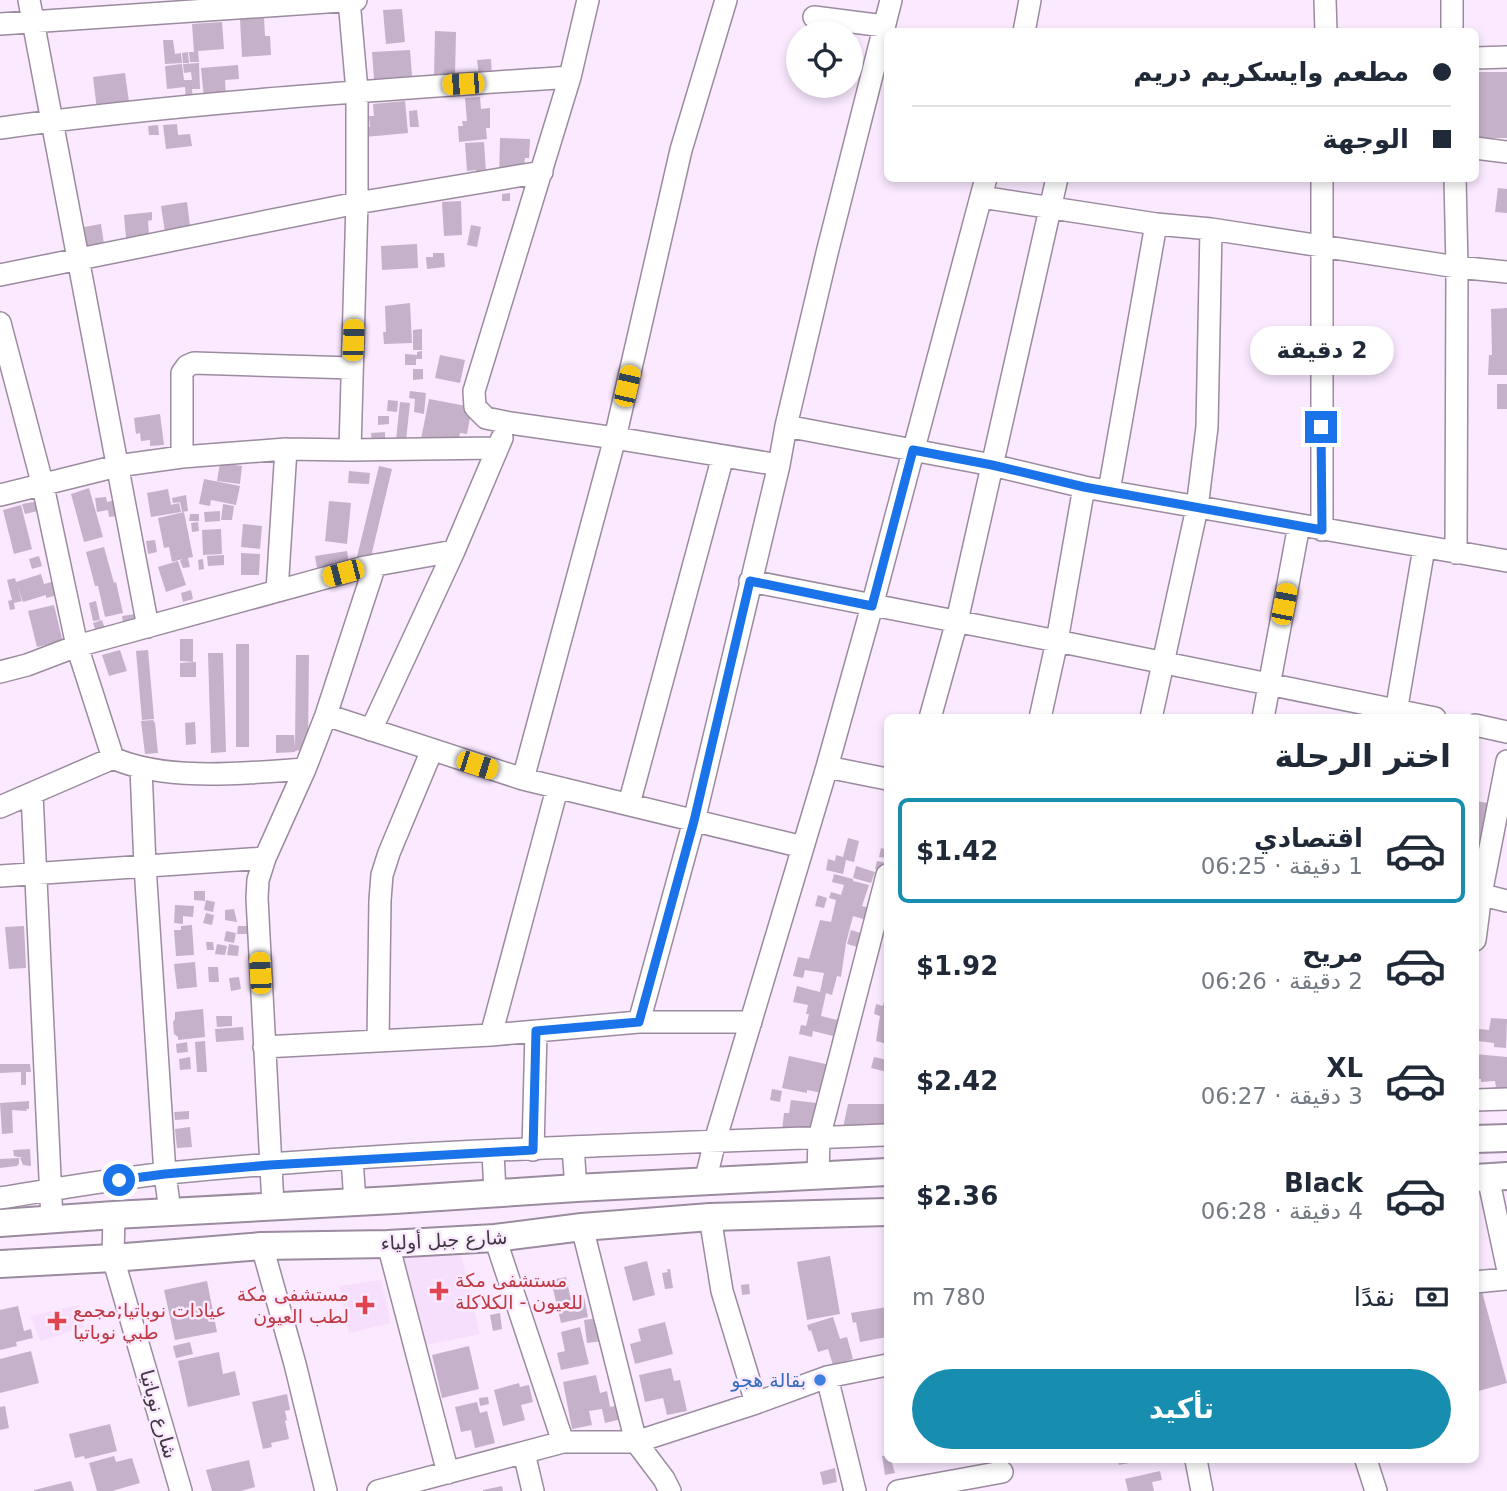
<!DOCTYPE html>
<html lang="ar">
<meta charset="utf-8">
<style>
:root{--surface:#fff;--page:#f6f6f7;--text:#1f2937;--muted:#747a83;--line:#e0e1e3;--accent:#178db0}
body{margin:0;font-family:"DejaVu Sans","Noto Sans Arabic",sans-serif;background:var(--page);color:var(--text);direction:rtl;height:100vh;display:flex;flex-direction:column;font-size:26px;white-space:nowrap}
*{box-sizing:border-box;margin:0}
p{font-size:23px;color:var(--muted)}
.icon{flex:none;width:38px;height:38px;fill:none;stroke:currentColor;stroke-width:2;stroke-linecap:round;stroke-linejoin:round}
.map{position:relative;flex:1;overflow:hidden;direction:ltr}
.side{position:absolute;left:884px;top:714px;width:595px;height:749px;display:flex;flex-direction:column;background:var(--surface);border-radius:10px;box-shadow:0 4px 10px #0003;direction:rtl}
.side>*{flex:none}
.guide{position:absolute;left:884px;top:28px;width:595px;height:154px;border-radius:10px;box-shadow:0 4px 10px #0003;direction:rtl;display:grid;align-content:center;height:154px;padding:0 28px;background:var(--surface)}
.buttons{position:absolute;left:786px;top:21px;display:grid;gap:14px}
.buttons a{display:grid;place-items:center;width:77px;height:77px;border-radius:50%;background:var(--surface);box-shadow:0 4px 10px #0003;font-size:35px}
.end{position:absolute;width:32px;height:32px;margin:-16px;border:9px solid #1a73e8;background:#fff;box-shadow:0 0 0 4px #fff}
.from{border-radius:50%}
.bubble{position:absolute;height:49px;border-radius:24px;background:var(--surface);box-shadow:0 4px 10px #0003;font-size:23px;font-weight:700;line-height:49px;text-align:center;direction:rtl}
.car{position:absolute;width:21px;height:42px;margin:-21px -10px;border-radius:9px;box-shadow:0 0 5px 2px #0007;background:linear-gradient(#f5c518 24%,#345 0 40%,#f5c518 0 76%,#345 0 86%,#f5c518 0)}
.guide b{display:flex;align-items:center;gap:24px;height:66px;font-size:26px}
.guide b+b{border-top:2px solid var(--line)}
.guide i{width:18px;height:18px;background:var(--text)}
ul{padding:0;list-style:none}
li{display:flex;align-items:center;gap:21px;height:105px;margin:0 14px 10px;padding:0 14px;border:4px solid transparent;border-radius:10px}
li div{flex:1}
li b{display:block;font-size:26px}
li em{font-style:normal;font-weight:700}
li.on{border-color:var(--accent)}
li>.icon{width:63px;height:63px;stroke-width:1.5}
h2{padding:0 28px;font-size:32px;line-height:84px}
.pay{display:flex;align-items:center;gap:18px;height:77px;padding:0 28px;font-size:26px}
.pay p{margin-inline-start:auto}
.button{display:flex;gap:14px;margin-top:auto;padding:14px 28px}
.button a{flex:1;height:80px;border-radius:42px;background:var(--accent);color:#fff;font-size:28px;font-weight:700;line-height:80px;text-align:center}
.map>svg:first-child{display:block}
</style>
<div class="map">
<svg width="1507" height="1491" viewBox="0 0 1507 1491">
<rect width="100%" height="100%" fill="#fbe9ff"/>
<path fill="#f6dffc" d="M459,1246L480,1334L421,1346L400,1248Z
M381,1280L391,1323L349,1333L339,1286Z
M79,1305L84,1327L41,1341L30,1316Z"/>
<path fill="#c5b1ca" d="M402,9L405,42L386,44L383,10Z
M264,18L265,36H270L271,55L242,57L240,19Z
M222,22L224,49L198,51L199,62H190L189,52H194L192,24Z
M435,31L456,32L455,76H434Z
M163,40H173L175,54L181,53L182,63L165,64Z
M410,50L412,76L374,79L372,52Z
M188,52L189,63H183L182,53Z
M491,59L492,78L479,76L477,60Z
M199,63L200,89H192L193,102H186L185,87L167,89L165,66L182,64L184,80H192L191,72L184,73L183,64Z
M238,65L239,79L225,80L226,97L204,98L201,68Z
M1475,72H1507V138H1475Z
M125,73L129,102L97,110L93,77Z
M480,97L481,109L490,108V128H486L487,139L459,142L458,126H463L462,121H467L465,98Z
M405,101L408,133L365,137L364,127H370L369,116H374L373,104Z
M417,110L419,127H410L409,111Z
M177,124L178,135L190,134L192,146L166,149L163,125Z
M158,125L159,135H149L148,126Z
M500,138L530,139L529,158H525L524,170L499,177Z
M484,142L486,173H476V170L467,171L465,143Z
M1498,188L1507,189V213L1495,212Z
M510,193V201H502V194Z
M461,201L462,235L444,236L442,202Z
M187,202L192,242L167,245L161,206Z
M152,212V220L148,221L150,247L127,249L124,215Z
M101,224L104,244L87,247L84,227Z
M471,225L481,227L477,247L467,245Z
M417,244L418,268L382,270L381,246Z
M433,253H444L445,267L427,269L426,257H433Z
M410,303L412,343L384,344L383,332H386L385,306Z
M1507,308V375H1488L1489,355H1492L1491,309Z
M422,329V350H413V330Z
M422,351V359H416V365H405V354L417,355V352Z
M440,355L465,360L460,383L435,378Z
M413,369H423V379L413,380Z
M1497,384H1507V409H1497Z
M410,391L426,393L424,414L414,412L415,399L409,398Z
M429,399L472,407L467,434L460,433L456,451L420,444Z
M388,400L398,401L397,412L387,411Z
M400,402L410,403L406,441L396,440Z
M160,414L164,445L150,446V440L141,441L140,433L136,434L134,418Z
M378,416H389V424L378,425Z
M385,432V443L372,444L371,433Z
M220,463L242,466L240,484L217,481Z
M379,466L392,469L369,565L356,561Z
M349,471L370,473L369,484L348,483Z
M204,479L240,486L236,505L211,500L210,506L199,504Z
M89,488L103,537L84,542L71,494Z
M168,489L171,505L179,503L181,512L151,517L147,493Z
M186,495L188,511L182,512L180,502L173,503L172,498Z
M106,497L107,502L115,500L118,516L109,517L108,510L97,512L95,498Z
M40,501L42,510L25,514L22,504Z
M329,501L351,503L347,544L325,541Z
M223,504L234,506L232,520H221Z
M21,505L32,549L14,554L3,510Z
M220,511V521L205,522L204,512Z
M184,512L193,557L188,558L190,567L183,568L180,561L182,559L172,562L169,547L164,548L158,518Z
M190,514H199V521H189Z
M198,522L199,531L192,532L191,523Z
M243,524L262,526L260,549L241,547Z
M221,529L222,554L203,555L202,530Z
M155,540L157,552L148,554L146,541Z
M104,547L114,583L116,582L123,613L105,617L98,586H95L86,552Z
M347,551L350,570L318,574L315,556Z
M241,553L260,554L259,575H241Z
M224,555V565L208,566L207,556Z
M39,556L42,566L32,569L29,559Z
M203,559L204,569L199,570L198,560Z
M178,561L186,585L166,592L158,567Z
M41,574L44,584L59,580L62,594L46,598V595L23,602L17,585L22,601L14,603L15,609L10,610L8,601L12,600L7,580L15,578L16,582Z
M191,590L193,599L183,602L181,593Z
M96,601L100,620L93,621L89,603Z
M54,605L64,647L52,650L50,644L37,647L28,611Z
M136,614L139,617L124,628L122,616Z
M102,620L105,629L96,632L93,623Z
M180,639H193V662L180,661Z
M236,644H249V747H236Z
M120,650L127,671L109,676L102,655Z
M148,650L154,719L142,720L136,651Z
M208,653H223L226,752L211,753Z
M296,655H309L308,749L295,751V752L276,753V735H294L295,747Z
M196,662V677H180V663Z
M153,720L155,723L158,753L145,754L141,721Z
M195,722L196,744L186,745L185,723Z
M1475,801L1495,804L1488,853L1475,851Z
M848,838L859,841L854,862L846,860L843,874L826,870L828,859L835,861L836,855L843,857Z
M881,848L887,850V858L879,857Z
M877,861L887,863V872L875,869Z
M856,866L875,872L871,883L853,878Z
M834,874L853,879V881L869,885L862,906L877,910L873,922L853,916L846,943L841,977L837,976L832,995L826,993L821,1016L837,1020L840,1010L851,1013L843,1048L831,1045L833,1036L813,1031L812,1037L799,1034L801,1025L806,1026L809,1014H806L808,1005L793,1002L797,986L820,992L824,973L805,970L803,978L793,976L798,957L809,959L820,920L831,922L836,900L829,898L831,892L841,895L844,885L832,882Z
M194,891H205V901L194,900Z
M818,895L827,898L824,908L815,906Z
M206,900L215,902L213,912L204,910Z
M175,905L194,906L193,917L183,916V924L174,923Z
M234,909L237,922L225,920V910Z
M206,913L214,915L212,925L203,923Z
M192,925L194,955L176,956L174,930H181V926Z
M24,926L26,968L9,969L5,927Z
M238,926H247V934H237Z
M851,930L870,936L867,950L847,944Z
M226,931L236,933L234,943L224,941Z
M206,942H213L214,950H207Z
M217,944L227,946L225,955L215,954Z
M229,944L239,946L238,956L227,955Z
M195,962L197,987L177,989L174,964Z
M208,967H218L219,982H209Z
M239,977L241,989L231,991L229,978Z
M886,992H887V1044L876,1041L880,1016L874,1014L876,1004L883,1006Z
M203,1009L205,1037L178,1040V1037L174,1034L173,1022L175,1019V1012Z
M216,1016H232V1026L217,1027Z
M1491,1018L1507,1019L1506,1048L1494,1047V1043L1478,1041L1479,1029L1489,1030Z
M243,1027L244,1040L216,1042L215,1029Z
M205,1041L207,1072H197L195,1042Z
M187,1042L188,1052L177,1053L176,1044Z
M1475,1054L1507,1057V1099L1490,1101V1088L1496,1087L1495,1081L1481,1082V1079H1475Z
M789,1056L835,1066L828,1094L807,1090V1093L782,1088Z
M190,1057L191,1069L180,1070L179,1059Z
M874,1057L887,1060V1072L871,1068Z
M0,1064H30L31,1072H26V1085H21V1072L0,1073Z
M772,1089L782,1091L780,1102L770,1100Z
M791,1100L825,1104L817,1136L782,1131L784,1113H789Z
M29,1101V1109H26L27,1111L12,1110L13,1133L2,1134L0,1103Z
M848,1104H887V1146H843L844,1123Z
M189,1111V1119L175,1120L174,1112Z
M190,1127L192,1147L177,1148L175,1129Z
M30,1149L31,1166L23,1165L20,1158H23L14,1156L13,1150Z
M19,1158V1164L17,1166L0,1168V1159Z
M830,1256L840,1314L807,1320L797,1262Z
M647,1261L655,1295L633,1301L624,1267Z
M667,1269H670L673,1288L665,1289L662,1273L668,1272Z
M566,1277L571,1300L584,1297L588,1317L561,1323L551,1280Z
M207,1281L217,1332L175,1340L164,1290Z
M749,1284L750,1294L742,1295L741,1285Z
M1481,1288L1507,1383L1475,1392V1290Z
M18,1306L24,1331L31,1329L33,1338L16,1342L17,1346L0,1350V1310Z
M887,1307V1337L860,1342L856,1322L853,1323L851,1313Z
M500,1313L502,1329L493,1331L490,1315Z
M833,1317L840,1339L847,1337L853,1359L833,1365L828,1349L818,1352L811,1330L809,1331L807,1325Z
M599,1318L602,1341L587,1343L584,1320Z
M665,1322L673,1354L635,1364L630,1344L641,1341L638,1329Z
M580,1327L589,1364L561,1370L557,1353L565,1351L561,1332Z
M190,1342L193,1354L176,1358L173,1346Z
M469,1346L479,1389L442,1398L432,1355Z
M31,1351L39,1383L0,1393V1359Z
M219,1352L223,1374L235,1371L240,1395L188,1407L178,1361Z
M671,1368L674,1381L680,1380L687,1411L667,1415L663,1398L645,1402L639,1375Z
M596,1375L600,1393L607,1391L610,1407L619,1405L622,1419L605,1423L602,1409L589,1411L592,1425L572,1429L563,1382Z
M519,1383L520,1387L529,1385L533,1402L521,1405L525,1420L503,1426L494,1390Z
M287,1394L290,1410L285,1411L287,1420L285,1421L289,1439L271,1443L272,1447L263,1449L252,1402Z
M488,1397L489,1404L480,1406L479,1398Z
M477,1402L480,1413L487,1411L495,1443L475,1448L471,1430L461,1432L455,1407Z
M5,1406L9,1428L0,1430V1407Z
M110,1424L117,1451L85,1459L84,1456L75,1458L69,1434Z
M114,1456L116,1462L132,1458L140,1483L112,1491H97L89,1463Z
M882,1456H887V1460H891L895,1473L885,1475Z
M249,1460L255,1487L241,1491H212L206,1470Z
M1118,1460H1139V1461L1119,1465Z
M835,1468L837,1482L823,1485L820,1472Z
M1160,1471L1162,1480L1152,1482L1154,1491H1128L1125,1479Z
M71,1481L74,1491H34V1490Z
M502,1486L503,1491H483V1490Z"/>
<g fill="none" stroke-linecap="round" stroke-linejoin="round">
<g stroke="#9b8b9f" stroke-width="24">
<path id="minor" d="M29,0L148,627
M349,0L357,91V203L350,450
M588,0L570,77L474,391L475,407L486,418L510,423L615,438L779,465
M1325,0L1326,32
M1452,0V32
M814,17L884,26
M0,24L356,0
M1024,32L1030,0
M1475,58L1507,57
M0,128C189,102 380,90 570,77
M1475,148L1507,152
M1322,178V530
M1455,178L1457,267L1456,553
M981,197L1156,224L1211,229L1457,267L1507,272
M0,275L357,203L542,172
M0,323L43,486L77,646L113,758
M786,426L992,465L1084,487L1507,561
M182,457V373L187,366L194,363L352,368
M1109,491L1156,224
M0,495L117,466L182,457L286,449L350,450L497,448
M750,581L1057,641L1435,718
M277,591L286,449
M0,672L27,665L77,646L365,567L454,551
M326,715L523,779L803,847
M930,718L957,621L1057,178
M1040,718L1057,641L1084,487
M1151,718L1197,508L1207,427L1211,229
M1263,718L1299,525
M1395,718L1424,548
M1475,725L1507,732
M371,730L454,551L502,438
M827,767L887,779
M141,768L145,866L165,1174L170,1211
M523,779L615,438L681,150L726,0
M32,794L52,1220
M629,804L723,456
M0,807L113,758C166,782 248,773 305,769
M0,876L265,858
M1475,893L1507,901
M1475,940L1481,894L1507,761
M639,1022L694,821L779,465L786,426L827,253L891,0
M491,1035L557,789
M378,1041L380,900L382,875L389,853L432,750
M264,1047L491,1035L639,1022H751
M1475,1100L1507,1099
M573,1148L576,1188
M533,1150L536,1031
M493,1152L495,1193
M352,1159L355,1202
M818,1175L819,1138L887,875
M1488,1177L1507,1266
M705,1182L715,1141L827,767L872,606L986,178
M0,1198C56,1189 112,1179 168,1173C407,1150 647,1144 887,1135
M273,1205L257,898L258,880L265,858L305,769L326,715L375,565
M114,1215L113,1258L181,1491
M710,1217L722,1291L756,1403
M582,1227L636,1442L664,1479L670,1491
M495,1238L563,1442
M388,1244L448,1473
M262,1246L295,1364L326,1491
M1475,1282L1507,1279
M827,1377L855,1491
M524,1453L533,1491
M1196,1460L1202,1491
M1366,1460L1376,1491
M378,1491L563,1442H636L756,1403L827,1377L887,1365
M898,1491L1002,1472"/>
</g>
<g stroke="#9b8b9f" stroke-width="30">
<path id="major" d="M1475,1139L1507,1138
M1475,1178L1507,1176
M0,1223L114,1215L394,1200L576,1188L887,1172
M0,1264L113,1258L262,1246L388,1244L495,1238L582,1227L710,1217L887,1212"/>
</g>
<use href="#minor" stroke="#fff" stroke-width="21"/>
<use href="#major" stroke="#fff" stroke-width="26"/>
</g>
<g fill="none" stroke-linecap="round" stroke-linejoin="round">
<path stroke="#1a73e8" stroke-width="9" d="M119,1180L165,1174L270,1165L533,1150L536,1031L639,1022L694,821L750,581L872,606L913,450L992,465L1084,487L1322,530L1321,427"/>
</g>
<g fill="#e0444e" stroke="#fbe9ff" stroke-width="2.5">
<path d="M435.5 1280.5h7v7h7v7h-7v7h-7v-7h-7v-7h7z"/>
<path d="M361.5 1294.5h7v7h7v7h-7v7h-7v-7h-7v-7h7z"/>
<path d="M53.5 1310.5h7v7h7v7h-7v7h-7v-7h-7v-7h7z"/>
</g>
<circle fill="#3f7fe0" stroke="#fbe9ff" stroke-width="2.5" cx="820" cy="1380" r="7"/>
<g text-anchor="middle" stroke-width="5" stroke-linejoin="round" paint-order="stroke">
<g font-size="19" fill="#3f3840" stroke="#fbe9ff">
<text transform="translate(444 1240) rotate(-3)" y="7">شارع جبل أولياء</text>
<text transform="translate(159 1414) rotate(74)" y="7">شارع نوباتيا</text>
</g>
<g font-size="19" fill="#be3a42" stroke="#fbe9ff" text-anchor="start">
<text x="455" y="1287">مستشفى مكة<tspan x="455" dy="22">للعيون - الكلاكلة</tspan></text>
<text x="349" y="1301" text-anchor="end">مستشفى مكة<tspan x="349" dy="22">لطب العيون</tspan></text>
<text x="73" y="1317">عيادات نوباتيا;مجمع<tspan x="73" dy="22">طبي نوباتيا</tspan></text>
</g>
<g font-size="19" fill="#366cbe" stroke="#fbe9ff" text-anchor="end">
<text x="806" y="1387">بقالة هجو</text>
</g>
</g>
</svg>
<div class="buttons">
<a><svg class="icon" aria-label="locate" viewBox="0 0 24 24"><circle cx="12" cy="12" r="6"/><path d="M12 2v4M12 18v4M2 12h4M18 12h4"/></svg></a>
</div>
<i class="end from" style="left:119px;top:1180px"></i>
<i class="end" style="left:1321px;top:427px"></i>
<div class="bubble" style="left:1250px;top:326px;width:144px">2 دقيقة</div>
<i class="car" style="left:463px;top:84px;rotate:267deg"></i>
<i class="car" style="left:353px;top:340px;rotate:2deg"></i>
<i class="car" style="left:627px;top:386px;rotate:13deg"></i>
<i class="car" style="left:343px;top:573px;rotate:255deg"></i>
<i class="car" style="left:1284px;top:604px;rotate:11deg"></i>
<i class="car" style="left:477px;top:765px;rotate:108deg"></i>
<i class="car" style="left:260px;top:973px;rotate:357deg"></i>
<div class="guide">
<b><i class="from"></i>مطعم وايسكريم دريم</b>
<b><i></i>الوجهة</b>
</div>
<section class="side">
<h2>اختر الرحلة</h2>
<ul>
<li class="on"><svg class="icon" aria-label="car" viewBox="0 0 24 24"><path d="M5 17H2v-5l4-1 3-4h7l3 4 3 1v5h-3M9 17h6M6 11h13"/><circle cx="7" cy="17" r="2"/><circle cx="17" cy="17" r="2"/></svg><div><b>اقتصادي</b><p>1 دقيقة · 06:25</p></div><em>$1.42</em></li>
<li><svg class="icon" aria-label="car" viewBox="0 0 24 24"><path d="M5 17H2v-5l4-1 3-4h7l3 4 3 1v5h-3M9 17h6M6 11h13"/><circle cx="7" cy="17" r="2"/><circle cx="17" cy="17" r="2"/></svg><div><b>مريح</b><p>2 دقيقة · 06:26</p></div><em>$1.92</em></li>
<li><svg class="icon" aria-label="car" viewBox="0 0 24 24"><path d="M5 17H2v-5l4-1 3-4h7l3 4 3 1v5h-3M9 17h6M6 11h13"/><circle cx="7" cy="17" r="2"/><circle cx="17" cy="17" r="2"/></svg><div><b>XL</b><p>3 دقيقة · 06:27</p></div><em>$2.42</em></li>
<li><svg class="icon" aria-label="car" viewBox="0 0 24 24"><path d="M5 17H2v-5l4-1 3-4h7l3 4 3 1v5h-3M9 17h6M6 11h13"/><circle cx="7" cy="17" r="2"/><circle cx="17" cy="17" r="2"/></svg><div><b>Black</b><p>4 دقيقة · 06:28</p></div><em>$2.36</em></li>
</ul>
<div class="pay"><svg class="icon" aria-label="cash" viewBox="0 0 24 24"><path d="M3 7h18v10H3z"/><circle cx="12" cy="12" r="2"/></svg>نقدًا<p>780 m</p></div>
<div class="button"><a>تأكيد</a></div>
</section>
</div>
